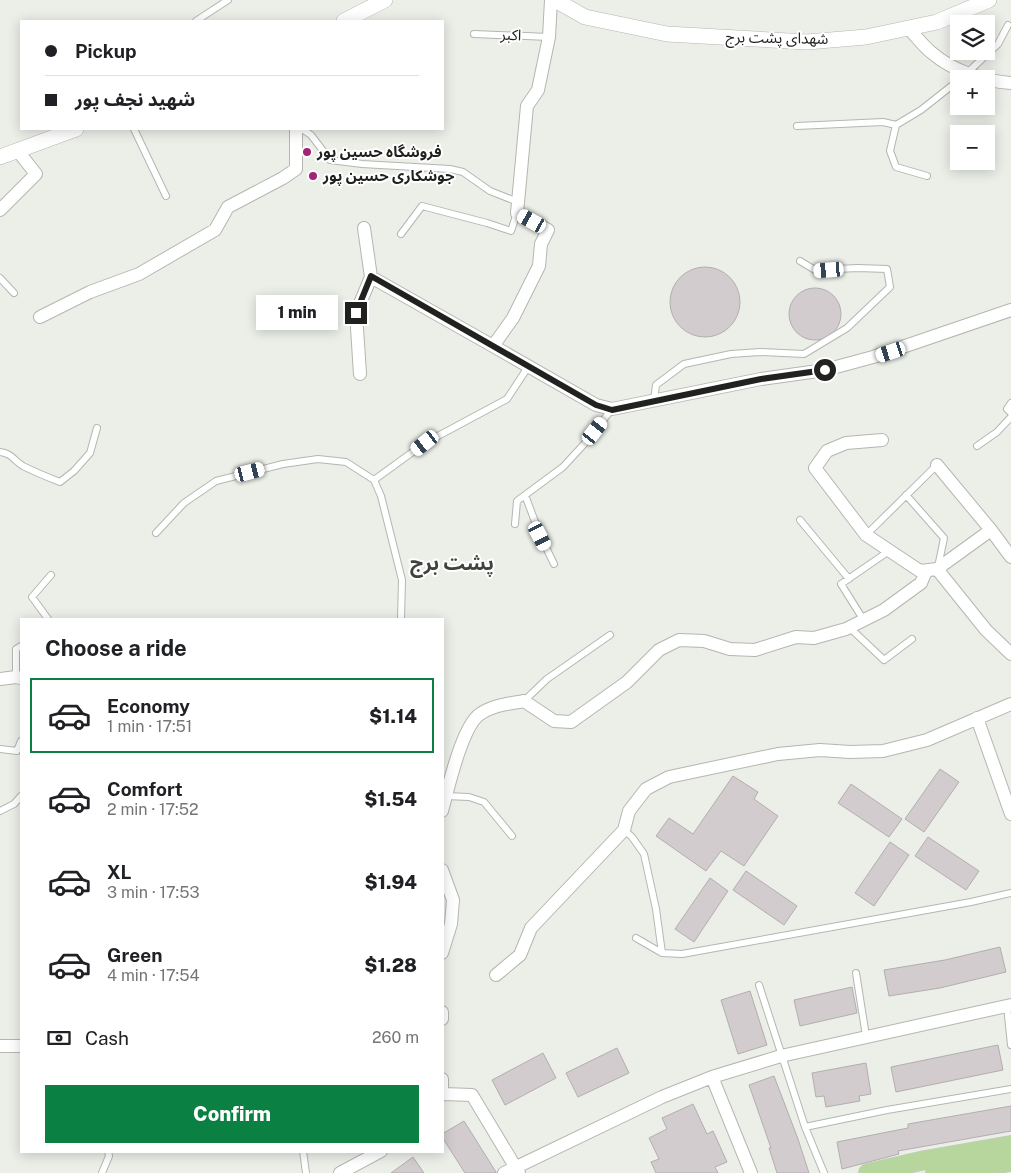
<!DOCTYPE html>
<meta charset="utf-8">
<style>
:root{--surface:#fff;--page:#f6f6f6;--text:#202124;--muted:#757577;--line:#e0e0e0;--accent:#0b8043}
body{margin:0;font-family:"Public Sans","Noto Sans Arabic",sans-serif;background:var(--page);color:var(--text);height:100vh;display:flex;flex-direction:column;font-size:19px;white-space:nowrap}
*{box-sizing:border-box;margin:0}
p{font-size:16px;color:var(--muted)}
.icon{flex:none;width:28px;height:28px;fill:none;stroke:currentColor;stroke-width:2;stroke-linecap:round;stroke-linejoin:round}
.map{position:relative;flex:1;overflow:hidden}
.sheet{position:absolute;left:20px;top:618px;width:424px;height:535px;display:flex;flex-direction:column;background:var(--surface);border-radius:0px;box-shadow:0 2px 12px #0003}
.sheet>*{flex:none}
.hud{position:absolute;left:20px;top:20px;width:424px;height:110px;border-radius:0px;box-shadow:0 2px 12px #0003;display:grid;align-content:center;height:110px;padding:0 25px;background:var(--surface)}
.controls{position:absolute;left:950px;top:15px;display:grid;gap:10px}
.controls a{display:grid;place-items:center;width:45px;height:45px;border-radius:0px;background:var(--surface);box-shadow:0 2px 12px #0003;font-size:25px}
.end{position:absolute;width:22px;height:22px;margin:-11px;border:6px solid #212220;background:#fff;box-shadow:0 0 0 2px #fff}
.from{border-radius:50%}
.bubble{position:absolute;height:35px;border-radius:0px;background:var(--surface);box-shadow:0 2px 12px #0003;font-size:16px;font-weight:800;line-height:35px;text-align:center}
.car{position:absolute;width:15px;height:30px;margin:-15px -8px;border-radius:6px;box-shadow:0 0 4px 1px #0007;background:linear-gradient(#fff 24%,#345 0 40%,#fff 0 76%,#345 0 86%,#fff 0)}
.hud b{display:flex;align-items:center;gap:18px;height:48px;font-size:19px}
.hud b+b{border-top:1px solid var(--line)}
.hud i{width:12px;height:12px;background:var(--text)}
ul{padding:0;list-style:none}
li{display:flex;align-items:center;gap:15px;height:75px;margin:0 10px 8px;padding:0 15px;border:2px solid transparent;border-radius:0px}
li div{flex:1}
li b{display:block;font-size:19px}
li em{font-style:normal;font-weight:800}
li.current{border-color:var(--accent)}
li>.icon{width:45px;height:45px;stroke-width:1.5}
h2{padding:0 25px;font-size:22px;line-height:60px}
.pay{display:flex;align-items:center;gap:12px;height:55px;padding:0 25px;font-size:19px}
.pay p{margin-inline-start:auto}
.cta{display:flex;gap:10px;margin-top:auto;padding:10px 25px}
.cta a{flex:1;height:58px;border-radius:0px;background:var(--accent);color:#fff;font-size:20px;font-weight:800;line-height:58px;text-align:center}
.map>svg:first-child{display:block}
</style>
<div class="map">
<svg width="1011" height="1173" viewBox="0 0 1011 1173">
<rect width="100%" height="100%" fill="#ebefe8"/>
<path fill="#d3cccf" stroke="#b4adb0" d="M670 302a35 35 0 1 1 70 0a35 35 0 1 1-70 0Z
M789 314a26 26 0 1 1 52 0a26 26 0 1 1-52 0Z
M940,769L959,782L924,832L905,819Z
M733,776L758,792L754,799L778,816L744,866L721,851L706,871L656,836L669,818L693,834Z
M851,784L902,819L889,837L838,803Z
M928,837L979,871L966,890L915,856Z
M890,842L909,855L874,906L855,893Z
M746,871L797,906L784,925L733,890Z
M710,878L728,891L694,942L675,929Z
M1000,947L1006,972L940,988L889,996L884,970L945,960Z
M852,987L857,1013L800,1026L794,1000Z
M750,991L767,1045L738,1054L721,1000Z
M998,1045L1003,1070L896,1092L891,1067Z
M617,1048L629,1073L578,1097L566,1073Z
M543,1053L556,1078L505,1105L492,1080Z
M866,1063L871,1094L859,1096L860,1101L826,1107L824,1096L816,1097L812,1073Z
M774,1076L798,1139L809,1173H777L769,1148H771L749,1085Z
M693,1104L707,1134L713,1131L727,1162L715,1167L718,1173H656L651,1162L659,1159L649,1138L667,1129L662,1118Z
M1011,1106V1131L898,1151L899,1154L842,1169L837,1142L908,1128V1124Z
M464,1121L496,1172V1173H465L442,1137V1134Z
M413,1157L424,1173H391Z"/>
<g fill="none" stroke-linecap="round" stroke-linejoin="round">
<g stroke="#b3b7b1" stroke-width="8">
<path id="service" d="M196,21L228,0
M474,34L549,37
M967,73L998,44L1008,25
M797,126L883,122L896,125
M134,129L166,196
M302,129L311,135L330,160L362,164L450,169L463,172L490,191L518,202
M927,176L896,167L890,151L896,125L921,110L959,80
M401,234L422,206L487,223L511,231L517,213
M0,278L14,293
M654,400L656,385L684,364L731,354L760,352L804,354L847,328L890,287L887,269L858,268L815,270L800,261
M1011,403L1007,409L1011,413
M977,446L997,432L1011,417
M0,452C13,454 13,460 23,466C35,472 47,477 60,482L74,471L90,453L97,428
M374,480L425,443L507,399L528,367
M525,495L540,535L554,564
M906,495L944,538L938,567
M800,520L849,579
M515,524L517,501L563,467L586,442L612,409
M156,533L184,503L216,481L283,464L318,459L346,462L374,480L381,496L402,580L401,619
M866,535L937,465
M48,619L32,597L51,575
M863,619L841,584L889,551
M849,627L884,660L912,639
M16,677V649L21,646
M524,701L547,679L610,635
M0,749L17,751L21,741
M445,796L469,797L484,802L512,836
M0,811L14,804L21,796
M624,830L632,837L644,854L656,909L662,953
M636,938L662,953L682,954L971,902L1011,893
M856,973L866,1036
M759,985L805,1127L824,1173
M1007,1006L1011,1045
M805,1127L887,1110L1011,1089
M303,1151L306,1173
M102,1173L109,1156L108,1151"/>
</g>
<g stroke="#b3b7b1" stroke-width="14">
<path id="minor" d="M551,0L549,37L538,90L527,106L517,213L548,230L541,244L539,266L513,318L493,346L596,405L612,409L761,379L825,370L873,357L1011,310
M908,28C916,36 923,46 932,53C953,71 984,81 1011,83
M0,210L36,174L17,150
M364,228L371,277L493,346
M40,317L90,292L139,274L215,230L228,207L283,178L296,169V129
M360,374L356,313L371,277
M882,440L846,443L827,451L815,468L866,535L920,571L937,569L986,630L1011,654
M937,465L991,530
M937,569L991,530L1011,557
M0,679L16,677L21,678
M977,718L1011,814
M442,811C448,789 462,726 480,714C493,705 508,704 524,701L554,721L571,722L627,682L659,650L679,640L704,641L730,649L755,650L796,637L814,638L846,629L884,610L921,583L926,571
M442,870L453,900L451,924L442,953
M496,975L520,955L531,928L624,830L629,811L646,789L669,777L778,754L820,750L850,752L883,751L927,740L1011,704
M442,1012V1019
M0,1046H21
M712,1077L751,1173
M442,1079V1095
M443,1094L472,1095L519,1173
M340,1173L381,1151
M504,1173L662,1097L712,1077L781,1056L1011,1005"/>
</g>
<g stroke="#b3b7b1" stroke-width="16">
<path id="tertiary" d="M555,0L585,17L667,34L807,42L866,37L937,22L989,0
M344,21L385,0
M0,157L76,129"/>
</g>
<g stroke="#cacac9" stroke-width="20">
<path id="primary" d="M868,1173L925,1160L1011,1145
M935,1173L1011,1162"/>
</g>
<use href="#service" stroke="#fff" stroke-width="6"/>
<use href="#minor" stroke="#fff" stroke-width="12"/>
<use href="#tertiary" stroke="#fff" stroke-width="15"/>
<use href="#primary" stroke="#b6d69e" stroke-width="19"/>
</g>
<g fill="none" stroke-linecap="round" stroke-linejoin="round">
<path stroke="#212220" stroke-width="6" d="M356,313L371,276L596,405L612,410L761,379L825,370"/>
</g>
<g fill="#a32477" stroke="#fff" stroke-width="2">
<circle cx="307" cy="152" r="5"/>
<circle cx="313" cy="176" r="5"/>
</g>
<g text-anchor="middle" stroke-width="4" stroke-linejoin="round" paint-order="stroke">
<g font-size="15" fill="#212220" stroke="#fff">
<text transform="translate(511 35) rotate(3)" y="5">اکبر</text>
<text transform="translate(777 38) rotate(1)" y="5">شهدای پشت برج</text>
</g>
<g font-size="15" font-weight="bold" fill="#212220" stroke="#fff" text-anchor="start">
<text x="317" y="157">فروشگاه حسین پور</text>
<text x="323" y="181">جوشکاری حسین پور</text>
</g>
<g font-size="20" font-weight="bold" fill="#3f423d" stroke="#fff">
<text x="452" y="570">پشت برج</text>
</g>
</g>
</svg>
<div class="controls">
<a><svg class="icon" aria-label="layers" viewBox="0 0 24 24"><path d="M12 4l9 5-9 5-9-5zM3 14l9 5 9-5"/></svg></a>
<a>+</a>
<a>−</a>
</div>
<i class="end from" style="left:825px;top:370px"></i>
<i class="end" style="left:356px;top:313px"></i>
<div class="bubble" style="left:256px;top:295px;width:82px">1 min</div>
<i class="car" style="left:532px;top:221px;rotate:299deg"></i>
<i class="car" style="left:829px;top:270px;rotate:266deg"></i>
<i class="car" style="left:891px;top:352px;rotate:252deg"></i>
<i class="car" style="left:595px;top:431px;rotate:38deg"></i>
<i class="car" style="left:425px;top:443px;rotate:232deg"></i>
<i class="car" style="left:250px;top:472px;rotate:76deg"></i>
<i class="car" style="left:540px;top:536px;rotate:153deg"></i>
<div class="hud">
<b><i class="from"></i>Pickup</b>
<b><i></i>شهید نجف پور</b>
</div>
<section class="sheet">
<h2>Choose a ride</h2>
<ul>
<li class="current"><svg class="icon" aria-label="car" viewBox="0 0 24 24"><path d="M5 17H2v-5l4-1 3-4h7l3 4 3 1v5h-3M9 17h6M6 11h13"/><circle cx="7" cy="17" r="2"/><circle cx="17" cy="17" r="2"/></svg><div><b>Economy</b><p>1 min · 17:51</p></div><em>$1.14</em></li>
<li><svg class="icon" aria-label="car" viewBox="0 0 24 24"><path d="M5 17H2v-5l4-1 3-4h7l3 4 3 1v5h-3M9 17h6M6 11h13"/><circle cx="7" cy="17" r="2"/><circle cx="17" cy="17" r="2"/></svg><div><b>Comfort</b><p>2 min · 17:52</p></div><em>$1.54</em></li>
<li><svg class="icon" aria-label="car" viewBox="0 0 24 24"><path d="M5 17H2v-5l4-1 3-4h7l3 4 3 1v5h-3M9 17h6M6 11h13"/><circle cx="7" cy="17" r="2"/><circle cx="17" cy="17" r="2"/></svg><div><b>XL</b><p>3 min · 17:53</p></div><em>$1.94</em></li>
<li><svg class="icon" aria-label="car" viewBox="0 0 24 24"><path d="M5 17H2v-5l4-1 3-4h7l3 4 3 1v5h-3M9 17h6M6 11h13"/><circle cx="7" cy="17" r="2"/><circle cx="17" cy="17" r="2"/></svg><div><b>Green</b><p>4 min · 17:54</p></div><em>$1.28</em></li>
</ul>
<div class="pay"><svg class="icon" aria-label="cash" viewBox="0 0 24 24"><path d="M3 7h18v10H3z"/><circle cx="12" cy="12" r="2"/></svg>Cash<p>260 m</p></div>
<div class="cta"><a>Confirm</a></div>
</section>
</div>
